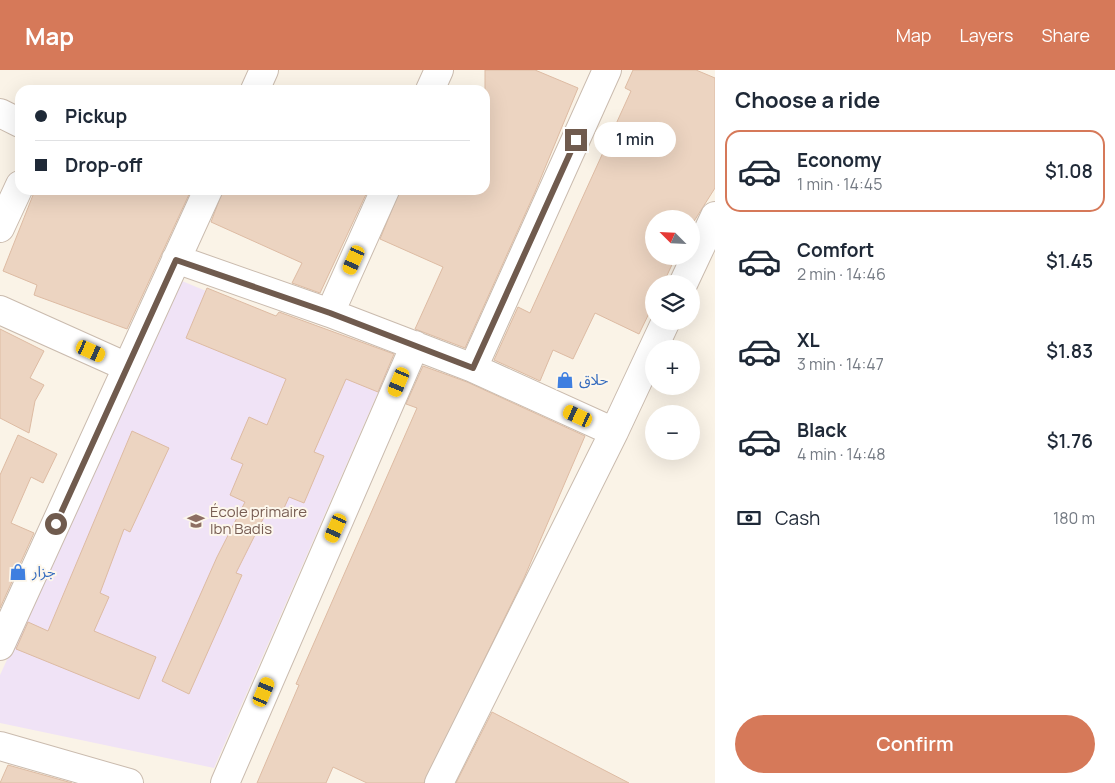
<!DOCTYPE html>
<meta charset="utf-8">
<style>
:root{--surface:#fff;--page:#f2f2f3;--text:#1f2937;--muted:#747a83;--line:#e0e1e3;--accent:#d67959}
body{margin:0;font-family:Manrope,"Noto Sans Arabic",sans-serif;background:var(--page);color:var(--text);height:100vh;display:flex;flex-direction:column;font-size:19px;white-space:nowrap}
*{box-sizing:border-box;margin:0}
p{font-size:16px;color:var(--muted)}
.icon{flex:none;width:28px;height:28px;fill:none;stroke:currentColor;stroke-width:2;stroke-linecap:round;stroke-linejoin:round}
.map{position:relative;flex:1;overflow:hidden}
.side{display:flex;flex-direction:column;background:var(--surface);width:400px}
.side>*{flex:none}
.guide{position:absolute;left:15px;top:15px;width:475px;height:110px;border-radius:15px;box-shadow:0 5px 20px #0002;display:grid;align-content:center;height:110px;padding:0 20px;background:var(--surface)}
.needle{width:32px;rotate:294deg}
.controls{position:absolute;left:645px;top:140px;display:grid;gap:10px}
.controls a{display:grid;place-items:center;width:55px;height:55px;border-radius:50%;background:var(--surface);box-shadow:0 5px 20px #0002;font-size:25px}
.end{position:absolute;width:22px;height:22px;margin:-11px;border:6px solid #705b4e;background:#fff;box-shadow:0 0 0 2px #fff}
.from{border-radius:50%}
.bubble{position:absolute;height:35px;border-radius:18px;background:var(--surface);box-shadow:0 5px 20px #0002;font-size:16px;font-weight:600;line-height:35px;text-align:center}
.car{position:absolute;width:15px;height:30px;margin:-15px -8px;border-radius:6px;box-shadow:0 0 4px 1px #0007;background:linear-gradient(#f5c518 24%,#345 0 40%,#f5c518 0 76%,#345 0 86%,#f5c518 0)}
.guide b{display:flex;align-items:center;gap:18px;height:48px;font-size:19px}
.guide b+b{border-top:1px solid var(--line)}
.guide i{width:12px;height:12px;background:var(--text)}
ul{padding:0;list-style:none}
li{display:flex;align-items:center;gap:15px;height:82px;margin:0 10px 8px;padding:0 10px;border:2px solid transparent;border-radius:15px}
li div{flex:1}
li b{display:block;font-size:19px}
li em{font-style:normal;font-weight:600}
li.active{border-color:var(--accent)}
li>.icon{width:45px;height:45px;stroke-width:1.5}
h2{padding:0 20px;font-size:22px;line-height:60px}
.pay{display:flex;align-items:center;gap:12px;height:55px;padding:0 20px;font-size:19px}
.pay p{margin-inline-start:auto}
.action{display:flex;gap:10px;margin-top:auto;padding:10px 20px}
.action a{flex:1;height:58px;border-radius:30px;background:var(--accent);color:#fff;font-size:20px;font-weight:600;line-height:58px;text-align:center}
header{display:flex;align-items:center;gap:30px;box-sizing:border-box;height:70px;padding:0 25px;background:var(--accent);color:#fff}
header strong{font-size:24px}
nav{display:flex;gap:28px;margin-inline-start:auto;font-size:18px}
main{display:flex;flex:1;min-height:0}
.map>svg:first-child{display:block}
</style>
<header>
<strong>Map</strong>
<nav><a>Map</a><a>Layers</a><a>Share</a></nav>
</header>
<main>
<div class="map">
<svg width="715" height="713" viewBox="0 0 715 713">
<rect width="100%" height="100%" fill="#faf3e7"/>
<path fill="#f0e3f6" d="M182,211L389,297L214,698L0,653V605Z"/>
<path fill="#ecd4c1" stroke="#ddbba3" d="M485,0H535L578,18L535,122L465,278L415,259L443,197L380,169L400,120H485Z
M633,0H696L715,8V118L691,156V149H654V186H676L663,214H654V233L639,264L595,243L573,289L553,280L540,311L494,290L518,237L530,243L631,21L625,18Z
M35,120H191L127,259L34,225L37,215L3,201Z
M223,120H368L320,223L292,213L302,193L211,152Z
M207,218L276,246L279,242L394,284L378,322L346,309L314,382L324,386L304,433L289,427L280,447L267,441L236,503L242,505L189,624L162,611L217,487L245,432L230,425L243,394L231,389L249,347L267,355L286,309L186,268Z
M0,259L44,281L30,308L44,315L35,331L29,363L0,348Z
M423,296L467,312L585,366L524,508L424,713H367L333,697L326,713H257L299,615L296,614L417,338L406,334Z
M132,361L169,378L130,462L124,459L100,523L109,527L94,561L156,587L139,629L16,579L28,552L48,561Z
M18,365L57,384L43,413L31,407L11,453L34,463L0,538V405Z
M492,642L629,713H456Z
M8,695L72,713H0Z"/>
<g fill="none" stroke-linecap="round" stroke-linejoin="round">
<g stroke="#cabbae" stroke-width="30">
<path id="minor" d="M255,20L264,0
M430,20L439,0
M0,43L20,53
M0,158L20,115
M176,189L330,243L473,298L614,362
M683,214L715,146
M0,240L127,297
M330,243L385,120
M473,298L607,0
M0,576L208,120
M0,676L129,713
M225,713L415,275
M439,713L614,362L666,251"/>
</g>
<use href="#minor" stroke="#fff" stroke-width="28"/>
</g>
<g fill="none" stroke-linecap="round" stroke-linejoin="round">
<path stroke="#705b4e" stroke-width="6" d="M56,454L176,190L330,243L473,298L576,70"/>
</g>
<defs>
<g id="shop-bare" transform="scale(1.35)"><path d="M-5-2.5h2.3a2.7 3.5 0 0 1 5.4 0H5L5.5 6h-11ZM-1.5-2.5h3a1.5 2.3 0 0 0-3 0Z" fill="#3f7fe0" stroke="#fdf7ec" stroke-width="2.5" paint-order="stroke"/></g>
<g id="school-bare" transform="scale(1.35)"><path d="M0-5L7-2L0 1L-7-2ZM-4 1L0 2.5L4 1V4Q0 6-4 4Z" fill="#8d6e63" stroke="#fdf7ec" stroke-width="2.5" paint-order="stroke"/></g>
</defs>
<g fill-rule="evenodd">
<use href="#shop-bare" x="565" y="310"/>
<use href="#school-bare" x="196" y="451"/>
<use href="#shop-bare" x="18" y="502"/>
</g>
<g text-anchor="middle" stroke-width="4" stroke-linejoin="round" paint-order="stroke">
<g font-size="15" fill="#366cbe" stroke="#fdf7ec" text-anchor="start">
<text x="579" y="315">حلاق</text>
<text x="32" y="507">جزار</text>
</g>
<g font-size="15" fill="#785e54" stroke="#fdf7ec" text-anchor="start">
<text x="210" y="447">École primaire<tspan x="210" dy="17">Ibn Badis</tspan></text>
</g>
</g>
</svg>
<div class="controls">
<a><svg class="needle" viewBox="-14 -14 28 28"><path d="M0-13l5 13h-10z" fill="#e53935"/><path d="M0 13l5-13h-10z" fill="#747a83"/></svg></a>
<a><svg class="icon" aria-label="layers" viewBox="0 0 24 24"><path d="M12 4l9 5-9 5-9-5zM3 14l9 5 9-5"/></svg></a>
<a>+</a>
<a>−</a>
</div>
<i class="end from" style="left:56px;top:454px"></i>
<i class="end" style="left:576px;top:70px"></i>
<div class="bubble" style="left:594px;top:52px;width:82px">1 min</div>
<i class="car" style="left:354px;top:190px;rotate:204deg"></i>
<i class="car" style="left:91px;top:281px;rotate:114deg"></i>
<i class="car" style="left:399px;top:312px;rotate:203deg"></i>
<i class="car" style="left:578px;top:346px;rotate:295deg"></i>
<i class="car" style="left:336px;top:458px;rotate:204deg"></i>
<i class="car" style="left:264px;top:622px;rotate:23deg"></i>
<div class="guide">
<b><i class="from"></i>Pickup</b>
<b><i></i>Drop-off</b>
</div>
</div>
<section class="side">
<h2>Choose a ride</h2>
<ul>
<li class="active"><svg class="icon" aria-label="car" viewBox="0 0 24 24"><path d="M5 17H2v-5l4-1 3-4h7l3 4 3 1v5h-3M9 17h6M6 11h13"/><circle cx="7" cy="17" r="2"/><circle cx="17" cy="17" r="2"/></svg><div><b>Economy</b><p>1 min · 14:45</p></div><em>$1.08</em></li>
<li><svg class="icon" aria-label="car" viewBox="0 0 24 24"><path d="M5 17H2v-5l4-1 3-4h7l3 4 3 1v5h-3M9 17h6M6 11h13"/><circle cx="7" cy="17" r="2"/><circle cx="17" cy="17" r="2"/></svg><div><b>Comfort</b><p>2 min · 14:46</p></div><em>$1.45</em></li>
<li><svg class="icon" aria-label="car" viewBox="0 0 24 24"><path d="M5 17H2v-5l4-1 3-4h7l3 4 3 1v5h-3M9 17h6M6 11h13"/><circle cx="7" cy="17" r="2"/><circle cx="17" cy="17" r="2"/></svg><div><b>XL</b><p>3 min · 14:47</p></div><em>$1.83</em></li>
<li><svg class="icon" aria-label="car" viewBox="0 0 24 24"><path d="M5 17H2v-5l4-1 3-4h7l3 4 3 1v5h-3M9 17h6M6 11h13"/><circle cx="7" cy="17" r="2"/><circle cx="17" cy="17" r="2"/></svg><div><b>Black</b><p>4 min · 14:48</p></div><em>$1.76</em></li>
</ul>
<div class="pay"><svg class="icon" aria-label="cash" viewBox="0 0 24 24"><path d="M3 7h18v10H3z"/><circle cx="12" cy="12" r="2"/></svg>Cash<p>180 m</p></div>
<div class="action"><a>Confirm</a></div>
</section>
</main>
